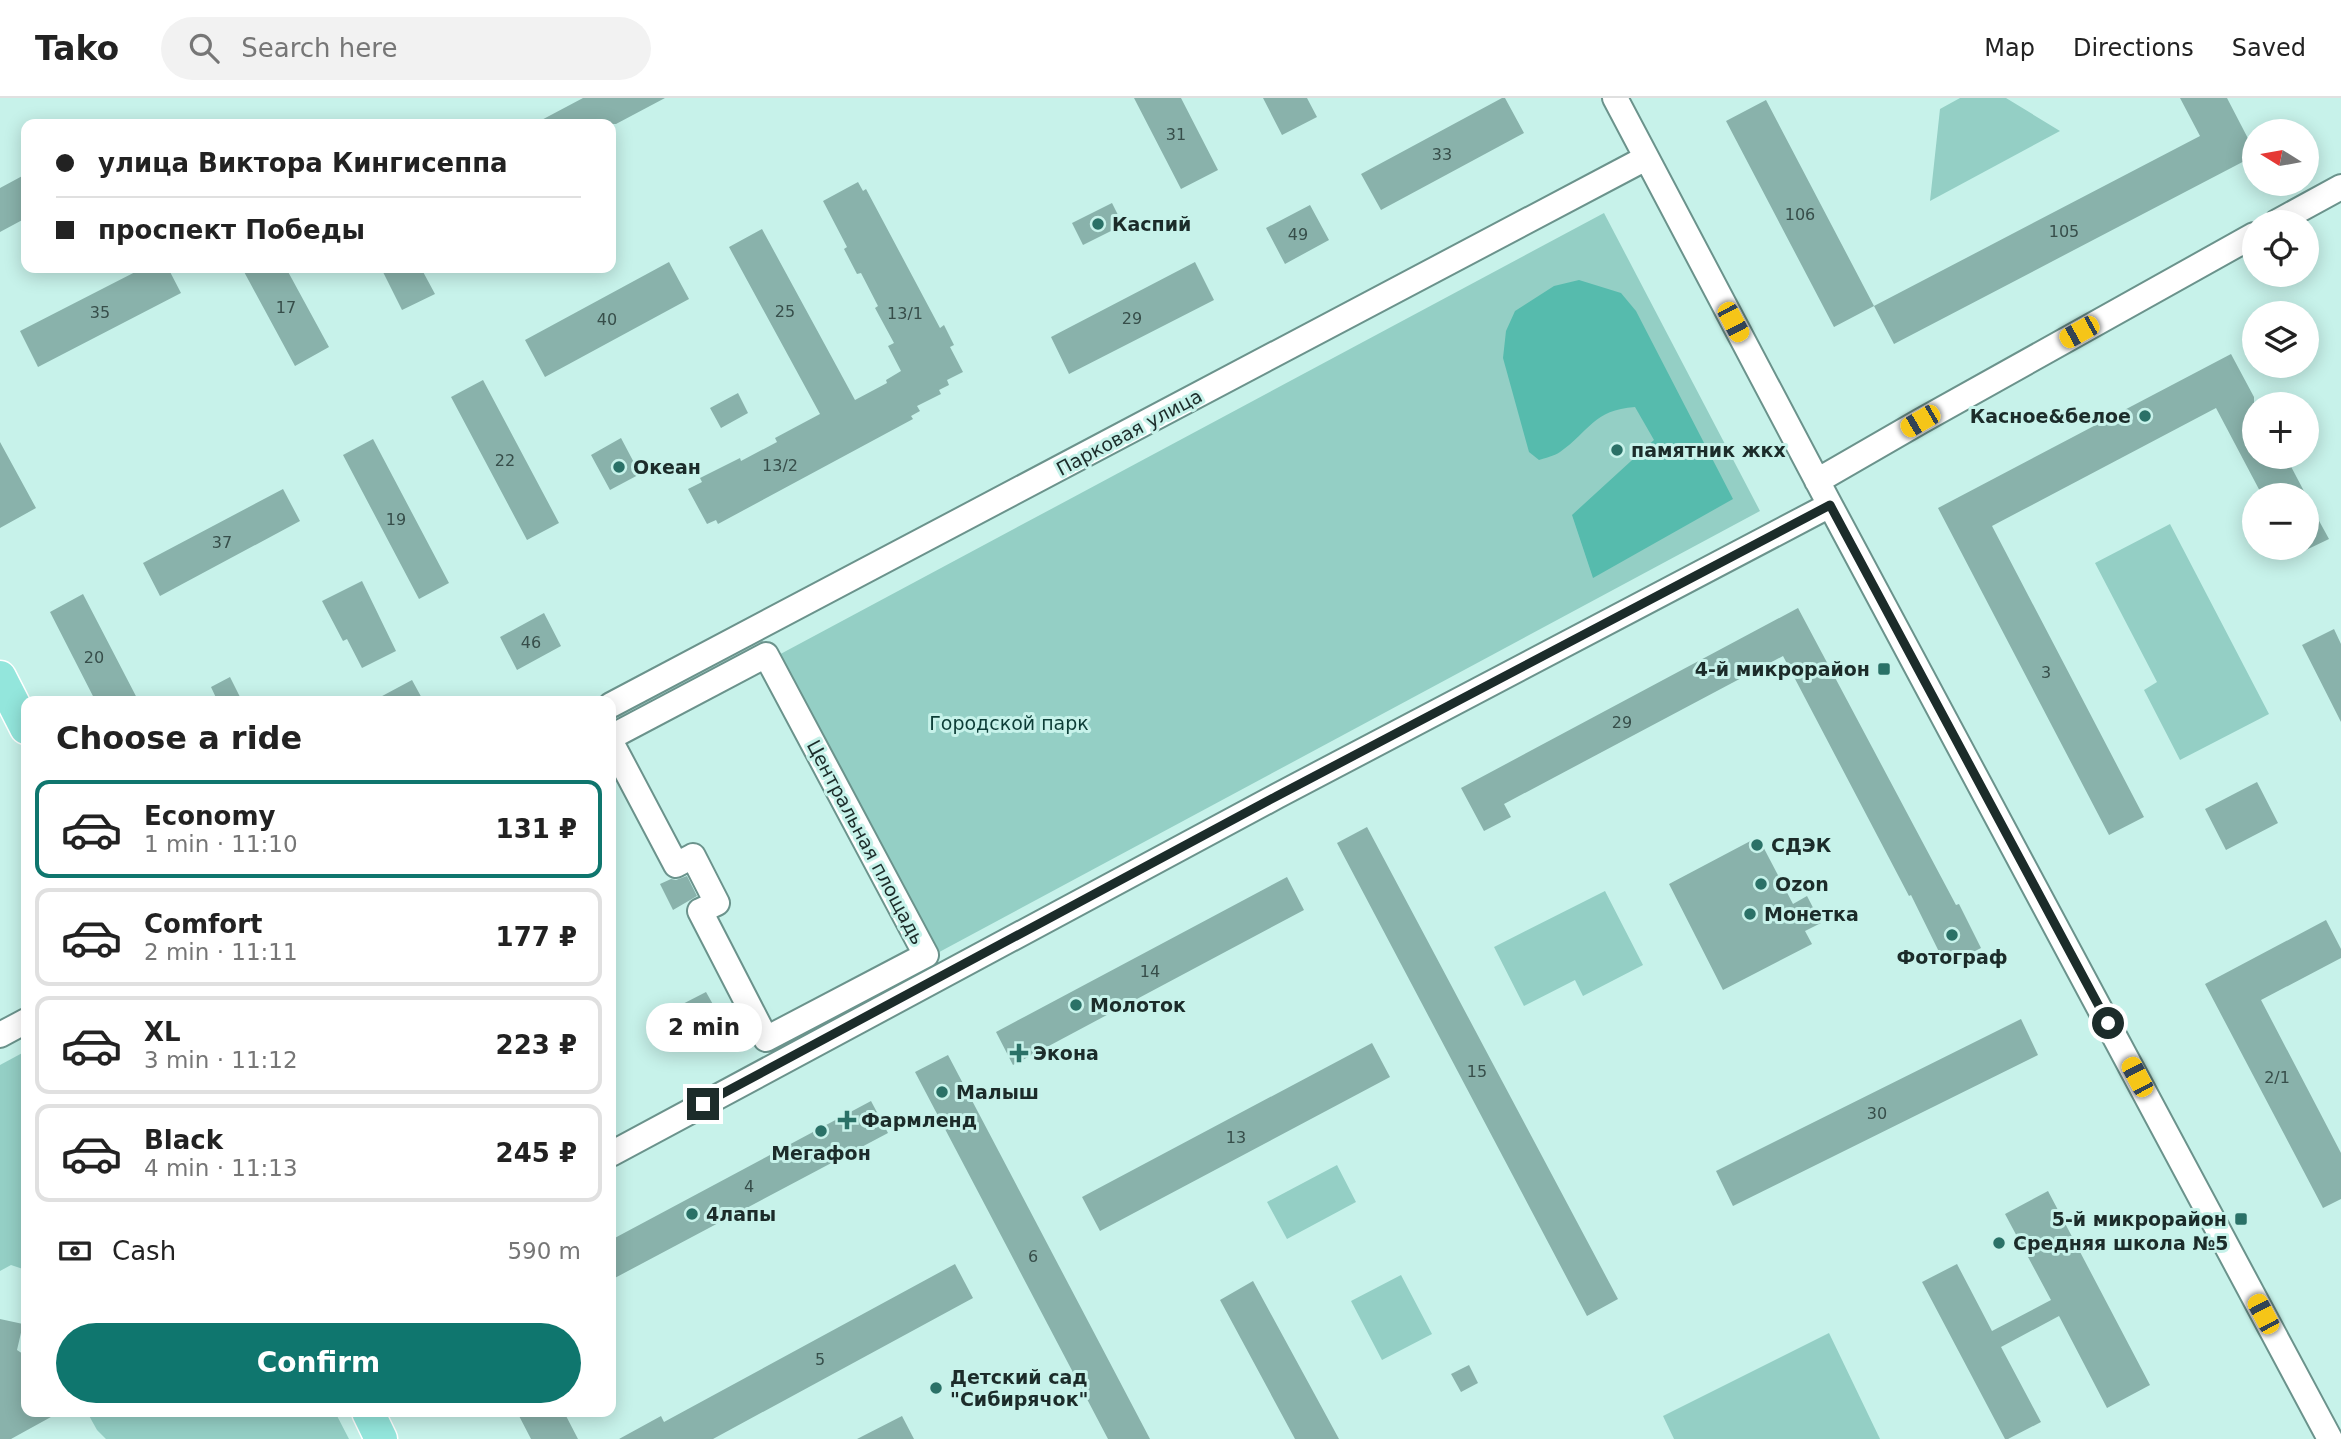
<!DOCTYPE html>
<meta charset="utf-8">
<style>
:root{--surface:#fff;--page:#f2f2f2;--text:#222;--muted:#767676;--line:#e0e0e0;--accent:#0f766e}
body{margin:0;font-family:"DejaVu Sans",sans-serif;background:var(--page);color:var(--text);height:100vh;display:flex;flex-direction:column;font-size:26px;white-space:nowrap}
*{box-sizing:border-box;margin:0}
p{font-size:23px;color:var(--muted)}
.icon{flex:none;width:38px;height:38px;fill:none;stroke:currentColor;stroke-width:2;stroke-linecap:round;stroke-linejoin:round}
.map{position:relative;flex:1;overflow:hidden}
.panel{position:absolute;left:21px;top:598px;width:595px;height:721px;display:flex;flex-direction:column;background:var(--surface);border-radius:14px;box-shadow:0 4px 18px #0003}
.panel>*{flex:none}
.banner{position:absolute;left:21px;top:21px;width:595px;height:154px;border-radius:14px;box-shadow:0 4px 18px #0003;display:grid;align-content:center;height:154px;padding:0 35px;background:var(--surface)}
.needle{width:46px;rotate:281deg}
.buttons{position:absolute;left:2242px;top:21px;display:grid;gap:14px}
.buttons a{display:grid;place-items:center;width:77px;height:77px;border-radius:50%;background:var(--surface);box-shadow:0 4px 18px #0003;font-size:35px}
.end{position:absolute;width:32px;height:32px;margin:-16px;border:9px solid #1c2c2a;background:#fff;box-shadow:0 0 0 4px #fff}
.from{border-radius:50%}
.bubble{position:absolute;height:49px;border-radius:24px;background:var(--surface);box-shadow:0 4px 18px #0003;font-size:23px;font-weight:800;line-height:49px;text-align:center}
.car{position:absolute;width:21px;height:42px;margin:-21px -10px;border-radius:9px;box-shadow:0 0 5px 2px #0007;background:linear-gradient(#f5c518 24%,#345 0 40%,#f5c518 0 76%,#345 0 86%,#f5c518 0)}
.banner b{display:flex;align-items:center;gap:24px;height:66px;font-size:26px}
.banner b+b{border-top:2px solid var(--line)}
.banner i{width:18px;height:18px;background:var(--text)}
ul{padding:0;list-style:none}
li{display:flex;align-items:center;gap:21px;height:98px;margin:0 14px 10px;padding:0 21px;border:4px solid var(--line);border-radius:14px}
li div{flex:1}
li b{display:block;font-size:26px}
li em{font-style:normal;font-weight:800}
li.selected{border-color:var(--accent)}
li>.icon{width:63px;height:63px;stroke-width:1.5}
h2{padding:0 35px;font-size:32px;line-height:84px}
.pay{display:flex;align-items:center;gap:18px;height:77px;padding:0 35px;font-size:26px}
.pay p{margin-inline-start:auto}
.button{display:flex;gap:14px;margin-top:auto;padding:14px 35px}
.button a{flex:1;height:80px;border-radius:42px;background:var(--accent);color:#fff;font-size:28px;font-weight:800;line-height:80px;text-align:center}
header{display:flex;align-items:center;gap:42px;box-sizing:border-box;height:98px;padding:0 35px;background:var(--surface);border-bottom:2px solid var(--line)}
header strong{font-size:33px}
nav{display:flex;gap:38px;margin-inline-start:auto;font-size:24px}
.search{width:490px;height:63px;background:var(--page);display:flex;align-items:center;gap:18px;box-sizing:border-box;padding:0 24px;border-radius:38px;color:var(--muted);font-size:26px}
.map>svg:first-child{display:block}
</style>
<header>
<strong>Tako</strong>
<div class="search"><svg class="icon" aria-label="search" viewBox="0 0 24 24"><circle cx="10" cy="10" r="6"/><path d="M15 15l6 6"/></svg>Search here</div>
<nav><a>Map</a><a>Directions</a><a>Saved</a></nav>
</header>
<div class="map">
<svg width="2341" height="1341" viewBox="0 0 2341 1341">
<rect width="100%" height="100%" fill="#c7f2ea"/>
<path fill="#94cfc5" d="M1960,0H2006L2060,33L1930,103L1940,11Z
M1604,115L1760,413L930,859L773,560Z
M2170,426L2269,616L2180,662L2144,592L2157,584L2095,465Z
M1605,793L1643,867L1583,898L1575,882L1524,908L1494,849Z
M26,953V1172L11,1167L0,1173V967Z
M1337,1067L1356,1104L1287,1141L1267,1104Z
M1401,1177L1432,1236L1382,1262L1351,1203Z
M1829,1235L1880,1341H1674L1663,1318Z
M87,1314H335L349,1341H106L97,1332Z"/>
<path fill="#56bbad" d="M1579,182L1621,195L1636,213L1733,401L1593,480L1572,417L1654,342L1635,309C1593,312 1590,333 1560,354C1554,358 1545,360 1539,362L1529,354L1503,260L1506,233L1515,213L1554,188Z"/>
<path fill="#89b2ab" d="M583,0H665L616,26H534Z
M1134,0H1181L1218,72L1181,91Z
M1263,0H1307L1317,19L1282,37Z
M1502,0H1505L1524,35L1381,112L1361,76Z
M2180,0H2227L2254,52V58L1894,246L1874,208L2200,38Z
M1766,2L1874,208L1834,229L1726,23Z
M26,76V120L0,134V90Z
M858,84L863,93L866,91L940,230L944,227L954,247L950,249L963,274L947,282L949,287L939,292L941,296L917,308L920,313L911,318L913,321L718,426L716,422L707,426L688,391L702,384L700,380L740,360L741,363L777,344L775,340L820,316L729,149L762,131L855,302L887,285L886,282L901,273L888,248L894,245L875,210L878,208L861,175L857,176L844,151L847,149L823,103Z
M1112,105L1123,127L1083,147L1072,125Z
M1310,107L1329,142L1285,166L1266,130Z
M669,164L689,201L545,279L525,242Z
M1195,164L1214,202L1069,276L1051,239Z
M143,170H168L181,195L38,269L20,233Z
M242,170H286L329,249L295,268Z
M381,170H421L435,196L402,212Z
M2231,256L2254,299V359H2286L2306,397H2262L2216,310L1992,428L2144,719L2109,737L1938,410Z
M483,282L559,425L527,442L451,299Z
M738,295L748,315L721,330L710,310Z
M621,340L640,376L610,392L591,357Z
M373,341L449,485L419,501L343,357Z
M0,344L36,410L0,430Z
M283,391L300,423L160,498L143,465Z
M2306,399L2329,441L2306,452Z
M362,483L396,553L362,570L347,541L343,543L322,503Z
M83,496L139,604H96L50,514Z
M1798,510L1956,807L1959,806L1981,850L1946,868L1911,797L1909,798L1783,558L1504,706L1511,719L1484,733L1461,690Z
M544,515L561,548L517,572L500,539Z
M2334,531L2341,546V624L2302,547Z
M230,579L240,599L231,604H218L211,589Z
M412,582L424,604H371Z
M2257,684L2278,725L2226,752L2205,711Z
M1367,729L1618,1201L1587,1218L1337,745Z
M1758,739L1793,806L1807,798L1821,825L1805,833L1812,846L1723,892L1669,786Z
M687,778L697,798L673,812L660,786L671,781L676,782Z
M1287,779L1304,812L1013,967L996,934Z
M2326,822L2341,851V860L2261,902L2341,1055V1101L2323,1110L2205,886Z
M706,894L724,926L688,944L671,912Z
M2021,921L2038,957L1733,1108L1716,1073Z
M1372,945L1390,979L1100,1133L1082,1099Z
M948,957L1150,1341H1108L915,974Z
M871,1003L888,1035L611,1182V1142Z
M2048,1093L2150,1287L2107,1310L2059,1218L2001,1249L2041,1324L2008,1341H2005L1922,1184L1957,1166L1992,1233L2051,1202L2005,1116Z
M955,1166L973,1200L713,1341H619L661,1318L664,1324Z
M1253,1183L1339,1341H1295L1220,1202Z
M0,1221L23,1226L17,1252L26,1258V1314H60L11,1341H0Z
M1469,1267L1478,1285L1461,1294L1451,1276Z
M517,1314H564L578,1341H531Z
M902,1318L914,1341H857Z"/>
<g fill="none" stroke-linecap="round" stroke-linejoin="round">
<g stroke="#6b938c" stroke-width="28">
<path id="minor" d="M1615,0L1830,407L2330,1341
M2277,124L2341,89
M1817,383L1921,323L2254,137
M611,607L1646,60
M611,639L766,557L926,857L766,941L700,813L717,805L693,758L676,767L611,644
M0,937L26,923
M611,1056L1277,698L1830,407"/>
</g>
<g stroke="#fff" stroke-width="35">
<path id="major" d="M0,579L26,630
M368,1314L381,1341"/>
</g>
<use href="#minor" stroke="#fff" stroke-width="24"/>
<use href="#major" stroke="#93e6dc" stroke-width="32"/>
</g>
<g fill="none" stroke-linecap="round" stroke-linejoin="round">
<path stroke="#1c2c2a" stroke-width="9" d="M703,1006L1277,698L1830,407L2108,925"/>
</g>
<g fill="#2a7167" stroke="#c7f2ea" stroke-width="2.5">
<circle cx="1098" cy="126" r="7"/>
<circle cx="2145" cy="318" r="7"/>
<circle cx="1617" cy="352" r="7"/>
<circle cx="619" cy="369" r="7"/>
<rect x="1877" y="564" width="14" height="14" rx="3.5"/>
<circle cx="1757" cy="747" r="7"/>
<circle cx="1761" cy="786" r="7"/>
<circle cx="1750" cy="816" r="7"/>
<circle cx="1952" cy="837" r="7"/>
<circle cx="1076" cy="907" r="7"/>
<path d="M1015.5 944.5h7v7h7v7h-7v7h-7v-7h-7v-7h7z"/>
<circle cx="942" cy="994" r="7"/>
<path d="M843.5 1011.5h7v7h7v7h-7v7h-7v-7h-7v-7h7z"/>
<circle cx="821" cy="1033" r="7"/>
<circle cx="692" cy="1116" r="7"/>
<rect x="2234" y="1114" width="14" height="14" rx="3.5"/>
<circle cx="1999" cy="1145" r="7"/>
<circle cx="936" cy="1290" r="7"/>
</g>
<g text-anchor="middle" stroke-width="6" stroke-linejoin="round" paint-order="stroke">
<g font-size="16" fill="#374e4a">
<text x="1176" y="42">31</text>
<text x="1442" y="62">33</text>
<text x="1800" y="122">106</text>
<text x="2064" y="139">105</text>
<text x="1298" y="142">49</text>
<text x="286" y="215">17</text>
<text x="785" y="219">25</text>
<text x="100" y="220">35</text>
<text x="905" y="221">13/1</text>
<text x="1132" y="226">29</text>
<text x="607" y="227">40</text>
<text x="505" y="368">22</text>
<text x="780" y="373">13/2</text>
<text x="396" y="427">19</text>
<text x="222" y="450">37</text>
<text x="531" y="550">46</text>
<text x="94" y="565">20</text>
<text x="2046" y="580">3</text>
<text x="1622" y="630">29</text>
<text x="1150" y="879">14</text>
<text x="1477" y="979">15</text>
<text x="2277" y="985">2/1</text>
<text x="1877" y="1021">30</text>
<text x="1236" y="1045">13</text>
<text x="749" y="1094">4</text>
<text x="1033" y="1164">6</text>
<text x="820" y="1267">5</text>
</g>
<g font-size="19" font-weight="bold" fill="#1c2c2a" stroke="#c7f2ea" text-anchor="start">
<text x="1112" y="133">Каспий</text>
<text x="2131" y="325" text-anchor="end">Касное&amp;белое</text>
<text x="1631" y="359">памятник жкх</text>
<text x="633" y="376">Океан</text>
<text x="1870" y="578" text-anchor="end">4-й микрорайон</text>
<text x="1771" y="754">СДЭК</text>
<text x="1775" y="793">Ozon</text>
<text x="1764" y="823">Монетка</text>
<text x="1952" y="866" text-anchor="middle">Фотограф</text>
<text x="1090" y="914">Молоток</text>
<text x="1033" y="962">Экона</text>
<text x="956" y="1001">Малыш</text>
<text x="861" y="1029">Фармленд</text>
<text x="821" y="1062" text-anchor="middle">Мегафон</text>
<text x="706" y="1123">4лапы</text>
<text x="2227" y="1128" text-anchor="end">5-й микрорайон</text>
<text x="2013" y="1152">Средняя школа №5</text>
<text x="950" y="1286">Детский сад<tspan x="950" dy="22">"Сибирячок"</tspan></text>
</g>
<g font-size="19" fill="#1c2c2a" stroke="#c7f2ea">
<text transform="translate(1129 334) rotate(-28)" y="7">Парковая улица</text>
<text transform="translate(866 744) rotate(62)" y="7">Центральная площадь</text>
</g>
<g font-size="19" fill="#0c3c36" stroke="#c7f2ea">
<text x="1009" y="632">Городской парк</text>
</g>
</g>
</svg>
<div class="buttons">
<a><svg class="needle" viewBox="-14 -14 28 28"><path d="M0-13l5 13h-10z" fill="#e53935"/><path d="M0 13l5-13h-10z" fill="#767676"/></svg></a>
<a><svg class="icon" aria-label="locate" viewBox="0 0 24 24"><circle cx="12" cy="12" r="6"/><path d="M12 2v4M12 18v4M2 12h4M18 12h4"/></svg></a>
<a><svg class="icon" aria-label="layers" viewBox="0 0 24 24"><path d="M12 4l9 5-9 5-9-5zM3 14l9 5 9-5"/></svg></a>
<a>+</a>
<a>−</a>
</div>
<i class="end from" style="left:2108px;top:925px"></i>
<i class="end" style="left:703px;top:1006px"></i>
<div class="bubble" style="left:646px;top:905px;width:116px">2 min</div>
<i class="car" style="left:1733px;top:224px;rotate:152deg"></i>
<i class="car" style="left:2079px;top:234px;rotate:241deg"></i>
<i class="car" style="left:1920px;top:323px;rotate:240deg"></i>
<i class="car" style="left:2137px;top:979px;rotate:332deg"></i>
<i class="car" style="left:2263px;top:1216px;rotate:332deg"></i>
<div class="banner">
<b><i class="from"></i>улица Виктора Кингисеппа</b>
<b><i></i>проспект Победы</b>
</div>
<section class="panel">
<h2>Choose a ride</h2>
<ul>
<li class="selected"><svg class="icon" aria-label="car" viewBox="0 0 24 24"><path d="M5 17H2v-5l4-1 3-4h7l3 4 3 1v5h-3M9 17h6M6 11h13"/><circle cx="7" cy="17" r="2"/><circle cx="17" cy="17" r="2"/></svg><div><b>Economy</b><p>1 min · 11:10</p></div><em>131 ₽</em></li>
<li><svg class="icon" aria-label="car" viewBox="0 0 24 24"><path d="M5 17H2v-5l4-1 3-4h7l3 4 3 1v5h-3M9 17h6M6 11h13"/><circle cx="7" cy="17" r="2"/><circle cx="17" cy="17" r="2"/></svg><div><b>Comfort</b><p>2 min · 11:11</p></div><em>177 ₽</em></li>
<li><svg class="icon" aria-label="car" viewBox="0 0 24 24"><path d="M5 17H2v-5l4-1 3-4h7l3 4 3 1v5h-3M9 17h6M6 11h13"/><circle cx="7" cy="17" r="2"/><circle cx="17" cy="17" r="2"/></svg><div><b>XL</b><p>3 min · 11:12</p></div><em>223 ₽</em></li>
<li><svg class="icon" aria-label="car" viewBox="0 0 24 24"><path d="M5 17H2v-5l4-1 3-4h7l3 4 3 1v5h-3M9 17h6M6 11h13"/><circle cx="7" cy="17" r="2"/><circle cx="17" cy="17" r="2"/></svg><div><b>Black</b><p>4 min · 11:13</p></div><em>245 ₽</em></li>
</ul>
<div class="pay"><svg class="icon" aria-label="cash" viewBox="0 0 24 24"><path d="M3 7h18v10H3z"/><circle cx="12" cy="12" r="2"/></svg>Cash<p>590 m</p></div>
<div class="button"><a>Confirm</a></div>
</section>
</div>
